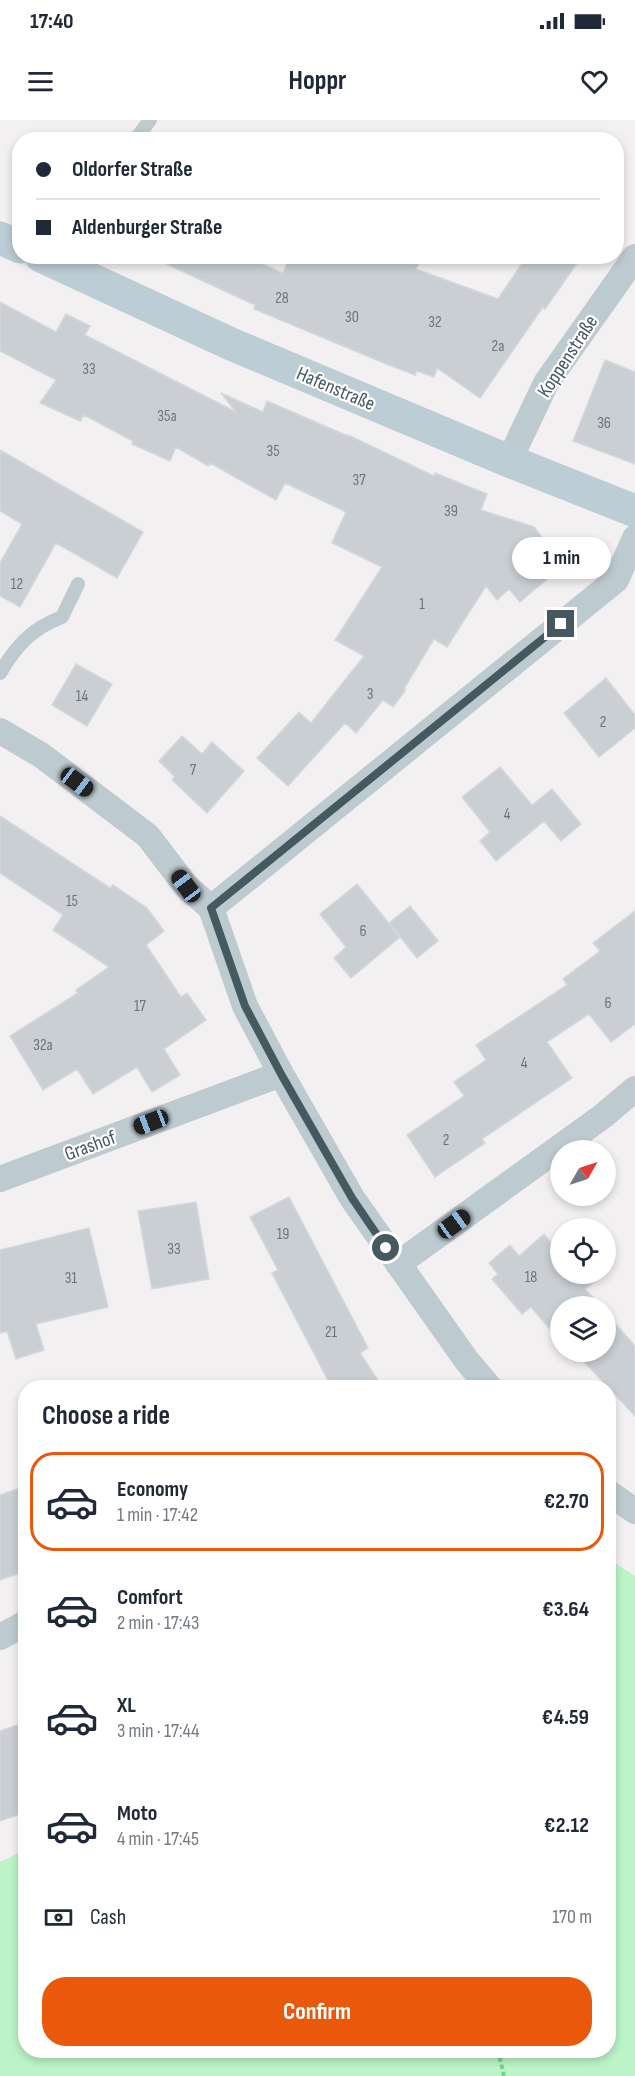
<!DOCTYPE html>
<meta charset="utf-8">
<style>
:root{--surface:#fff;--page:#f2f2f3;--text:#1f2937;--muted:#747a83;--line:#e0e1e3;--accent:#ea580c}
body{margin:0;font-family:"Sofia Sans Condensed",sans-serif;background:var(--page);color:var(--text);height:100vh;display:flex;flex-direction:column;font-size:22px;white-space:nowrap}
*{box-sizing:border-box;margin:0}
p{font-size:20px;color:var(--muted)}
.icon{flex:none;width:33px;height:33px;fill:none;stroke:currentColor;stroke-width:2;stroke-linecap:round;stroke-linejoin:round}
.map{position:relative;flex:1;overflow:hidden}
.details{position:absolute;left:18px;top:1260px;width:598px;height:678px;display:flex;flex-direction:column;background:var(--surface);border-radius:24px;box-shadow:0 3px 9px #0003}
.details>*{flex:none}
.top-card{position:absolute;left:12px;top:12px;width:612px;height:132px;border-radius:24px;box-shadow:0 3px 9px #0003;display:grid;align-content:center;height:132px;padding:0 24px;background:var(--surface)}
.needle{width:39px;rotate:51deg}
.tools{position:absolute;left:550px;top:1020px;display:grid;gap:12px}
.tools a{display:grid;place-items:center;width:66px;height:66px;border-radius:50%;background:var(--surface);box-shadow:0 3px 9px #0003;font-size:30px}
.end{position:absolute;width:27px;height:27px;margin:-14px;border:8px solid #465960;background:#fff;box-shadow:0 0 0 3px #fff}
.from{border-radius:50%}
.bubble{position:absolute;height:42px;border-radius:21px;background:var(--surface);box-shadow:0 3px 9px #0003;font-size:20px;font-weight:700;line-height:42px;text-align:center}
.car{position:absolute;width:18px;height:36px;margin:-18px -9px;border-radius:8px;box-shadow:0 0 4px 2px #0007;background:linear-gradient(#222 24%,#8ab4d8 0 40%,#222 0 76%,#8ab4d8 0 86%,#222 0)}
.top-card b{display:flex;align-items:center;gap:21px;height:57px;font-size:22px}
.top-card b+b{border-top:2px solid var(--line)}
.top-card i{width:15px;height:15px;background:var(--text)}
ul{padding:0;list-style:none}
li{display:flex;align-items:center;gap:18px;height:99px;margin:0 12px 9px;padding:0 12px;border:3px solid transparent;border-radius:24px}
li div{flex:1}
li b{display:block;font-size:22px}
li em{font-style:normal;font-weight:700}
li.current{border-color:var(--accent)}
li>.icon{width:54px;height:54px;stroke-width:1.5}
h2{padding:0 24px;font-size:27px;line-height:72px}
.pay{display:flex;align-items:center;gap:15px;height:66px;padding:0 24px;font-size:22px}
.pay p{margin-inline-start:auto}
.primary-button{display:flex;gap:12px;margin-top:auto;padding:12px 24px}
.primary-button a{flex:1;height:69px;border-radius:24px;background:var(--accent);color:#fff;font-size:24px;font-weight:700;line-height:69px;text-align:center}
.status{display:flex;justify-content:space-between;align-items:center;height:42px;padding:0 30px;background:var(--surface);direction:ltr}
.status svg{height:16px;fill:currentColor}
header{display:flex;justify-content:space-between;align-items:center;height:78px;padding:0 24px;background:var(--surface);font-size:27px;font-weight:700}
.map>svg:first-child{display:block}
</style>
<div class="status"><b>17:40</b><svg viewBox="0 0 49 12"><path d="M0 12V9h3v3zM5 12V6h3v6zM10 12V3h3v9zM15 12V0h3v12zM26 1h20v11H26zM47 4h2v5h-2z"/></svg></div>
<header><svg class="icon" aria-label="menu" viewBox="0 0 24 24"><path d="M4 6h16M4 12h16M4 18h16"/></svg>Hoppr<svg class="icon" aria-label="heart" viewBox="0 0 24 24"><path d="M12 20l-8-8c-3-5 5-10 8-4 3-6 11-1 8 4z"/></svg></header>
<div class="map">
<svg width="635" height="1956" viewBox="0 0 635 1956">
<rect width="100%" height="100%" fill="#f3f0f1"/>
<path fill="#bbf4c7" d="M609,1439L635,1456V1956H0V1742L25,1730L26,1930H609Z"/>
<path fill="#cacfd3" stroke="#d4d8dd" stroke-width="1.5" d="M149,136H244L283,153L290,136H423L416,149L498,179L527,136H582L545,189L543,187L480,278L437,248L434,257L417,251L415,255L384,243L254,189L255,185Z
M0,182L56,212L66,194L90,206L85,215L236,292L221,273L263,292L267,281L348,316V315L434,356L435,353L487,374L481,390L534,407L564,445L520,482L509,469L497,480L486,466L447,527L434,519L405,567V571L393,587L383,580L356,613L345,603L288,666L257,638L299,592L311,603L364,536L335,520L382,447L332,423L346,392L285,363L276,380L210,343L208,346L176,327L170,341L132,324L133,321L84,295L80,301L40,283L56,260L0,231Z
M605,240L635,252V344L573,321Z
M0,330L143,412L117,458L56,423L20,487L0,476V443L22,404L0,391Z
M76,544L112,564L87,606L52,585Z
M606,558L635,595V608L599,637L564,593Z
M182,616L202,634L212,622L244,651L207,693L172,660L175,657L159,641Z
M500,647L532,685L552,669L581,704L561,721L544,701L496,741L480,721L490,712L462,677Z
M0,696L110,768L113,765L147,788L164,811L146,825L181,877L187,873L206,900L164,929L180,955L152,972L137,947L93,974L77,949L43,970L10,916L78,873L76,870L109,847L53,810L63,795L0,753Z
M357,764L400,817L351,858L334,838L346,827L320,794Z
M410,786L438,821L417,838L389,803Z
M635,791V904L611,922L589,894L547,922L572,958L482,1019L485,1023L435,1057L407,1015L464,976L454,962L486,940L476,925L567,865L563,859L600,831L593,823Z
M289,1077L368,1228L360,1233L383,1268H332L272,1153L278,1150L250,1097Z
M196,1082L209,1159L152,1169L138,1091Z
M89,1108L108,1187L36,1204L44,1230L16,1239L7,1211L0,1213V1130Z
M544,1114L561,1135V1154H604L585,1169L601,1186H561V1222L531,1187L522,1194L492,1159L498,1154L489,1143L510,1125L519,1136Z
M606,1193L635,1226V1296L575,1232H606Z
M26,1366V1451L0,1460V1375Z
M26,1602V1692L0,1701V1611Z"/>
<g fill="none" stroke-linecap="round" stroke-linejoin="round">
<path stroke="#6fd691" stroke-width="4" stroke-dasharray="4.5 3" stroke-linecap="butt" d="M498,1930L504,1956"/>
<path stroke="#bdcbd1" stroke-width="14" d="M135,20L150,0
M0,553C17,525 31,509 62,497L78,464"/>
<path stroke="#bdcbd1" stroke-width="26" d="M509,341L546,263L635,137
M0,611L41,635L148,716L186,766L211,788L245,886L281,954L352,1078L467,1241L490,1268
M211,788L616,460L635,418
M0,1059L281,954
M398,1144L603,996L635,969
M609,1373L635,1391
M0,1517L26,1503"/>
<path stroke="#bccdd6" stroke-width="33" d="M0,118L20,127
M41,136L231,224L509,341L635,391"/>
</g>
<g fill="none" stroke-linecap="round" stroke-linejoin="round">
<path stroke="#465960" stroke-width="8" d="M386,1128L352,1078L281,954L245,886L211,788L561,504"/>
</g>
<g text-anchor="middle" stroke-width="4.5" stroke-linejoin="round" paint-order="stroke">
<g font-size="16" fill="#67767d">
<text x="282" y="183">28</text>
<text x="352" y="202">30</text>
<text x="435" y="207">32</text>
<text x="498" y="231">2a</text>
<text x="89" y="254">33</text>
<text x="167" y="301">35a</text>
<text x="604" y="308">36</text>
<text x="273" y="336">35</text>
<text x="359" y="365">37</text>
<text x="451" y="396">39</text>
<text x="17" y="469">12</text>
<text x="422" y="489">1</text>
<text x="370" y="579">3</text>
<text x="82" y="581">14</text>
<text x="603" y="607">2</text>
<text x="193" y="655">7</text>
<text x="507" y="699">4</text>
<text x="72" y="786">15</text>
<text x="363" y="816">6</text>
<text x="608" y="888">6</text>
<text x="140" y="891">17</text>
<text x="43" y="930">32a</text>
<text x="524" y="948">4</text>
<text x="446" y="1025">2</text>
<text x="283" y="1119">19</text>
<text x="174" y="1134">33</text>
<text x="531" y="1162">18</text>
<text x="71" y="1163">31</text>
<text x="331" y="1217">21</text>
</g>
<g font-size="20" fill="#465960" stroke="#fff">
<text transform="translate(567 236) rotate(-57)" y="7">Koppenstraße</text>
<text transform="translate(336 268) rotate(23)" y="7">Hafenstraße</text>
<text transform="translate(90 1025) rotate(-20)" y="7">Grashof</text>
</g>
</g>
</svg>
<div class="tools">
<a><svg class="needle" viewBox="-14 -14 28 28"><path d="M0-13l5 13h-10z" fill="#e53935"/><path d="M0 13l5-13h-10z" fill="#747a83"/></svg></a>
<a><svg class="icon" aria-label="locate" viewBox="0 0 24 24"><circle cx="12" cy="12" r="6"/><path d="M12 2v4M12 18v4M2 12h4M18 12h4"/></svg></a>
<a><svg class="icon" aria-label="layers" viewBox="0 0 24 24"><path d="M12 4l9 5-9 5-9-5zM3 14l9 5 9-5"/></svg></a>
</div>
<i class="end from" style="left:386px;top:1128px"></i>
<i class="end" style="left:561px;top:504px"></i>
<div class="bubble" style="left:512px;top:417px;width:99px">1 min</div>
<i class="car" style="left:77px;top:662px;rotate:127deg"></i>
<i class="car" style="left:186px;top:766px;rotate:323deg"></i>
<i class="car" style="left:151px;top:1002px;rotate:249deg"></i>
<i class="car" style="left:454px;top:1104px;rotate:54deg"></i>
<div class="top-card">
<b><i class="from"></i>Oldorfer Straße</b>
<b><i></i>Aldenburger Straße</b>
</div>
<section class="details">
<h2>Choose a ride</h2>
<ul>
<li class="current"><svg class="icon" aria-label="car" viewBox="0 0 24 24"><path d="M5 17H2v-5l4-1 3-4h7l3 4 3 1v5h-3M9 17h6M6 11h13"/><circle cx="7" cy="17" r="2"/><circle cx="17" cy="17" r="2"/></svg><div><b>Economy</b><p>1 min · 17:42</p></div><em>€2.70</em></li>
<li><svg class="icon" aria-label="car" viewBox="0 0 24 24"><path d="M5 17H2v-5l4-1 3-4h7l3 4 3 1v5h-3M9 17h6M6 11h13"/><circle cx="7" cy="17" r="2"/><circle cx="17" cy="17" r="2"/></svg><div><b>Comfort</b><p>2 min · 17:43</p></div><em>€3.64</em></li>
<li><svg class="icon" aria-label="car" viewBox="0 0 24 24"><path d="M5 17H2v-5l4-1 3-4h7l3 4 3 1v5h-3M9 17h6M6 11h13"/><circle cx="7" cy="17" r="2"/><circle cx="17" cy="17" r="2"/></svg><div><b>XL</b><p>3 min · 17:44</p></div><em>€4.59</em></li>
<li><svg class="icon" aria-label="car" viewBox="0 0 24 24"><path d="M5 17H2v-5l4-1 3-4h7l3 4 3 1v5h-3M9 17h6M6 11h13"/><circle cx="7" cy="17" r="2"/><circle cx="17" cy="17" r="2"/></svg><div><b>Moto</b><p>4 min · 17:45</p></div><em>€2.12</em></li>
</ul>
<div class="pay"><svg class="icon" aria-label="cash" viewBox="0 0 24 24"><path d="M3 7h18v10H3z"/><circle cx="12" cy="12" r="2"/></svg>Cash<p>170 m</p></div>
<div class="primary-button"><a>Confirm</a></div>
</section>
</div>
